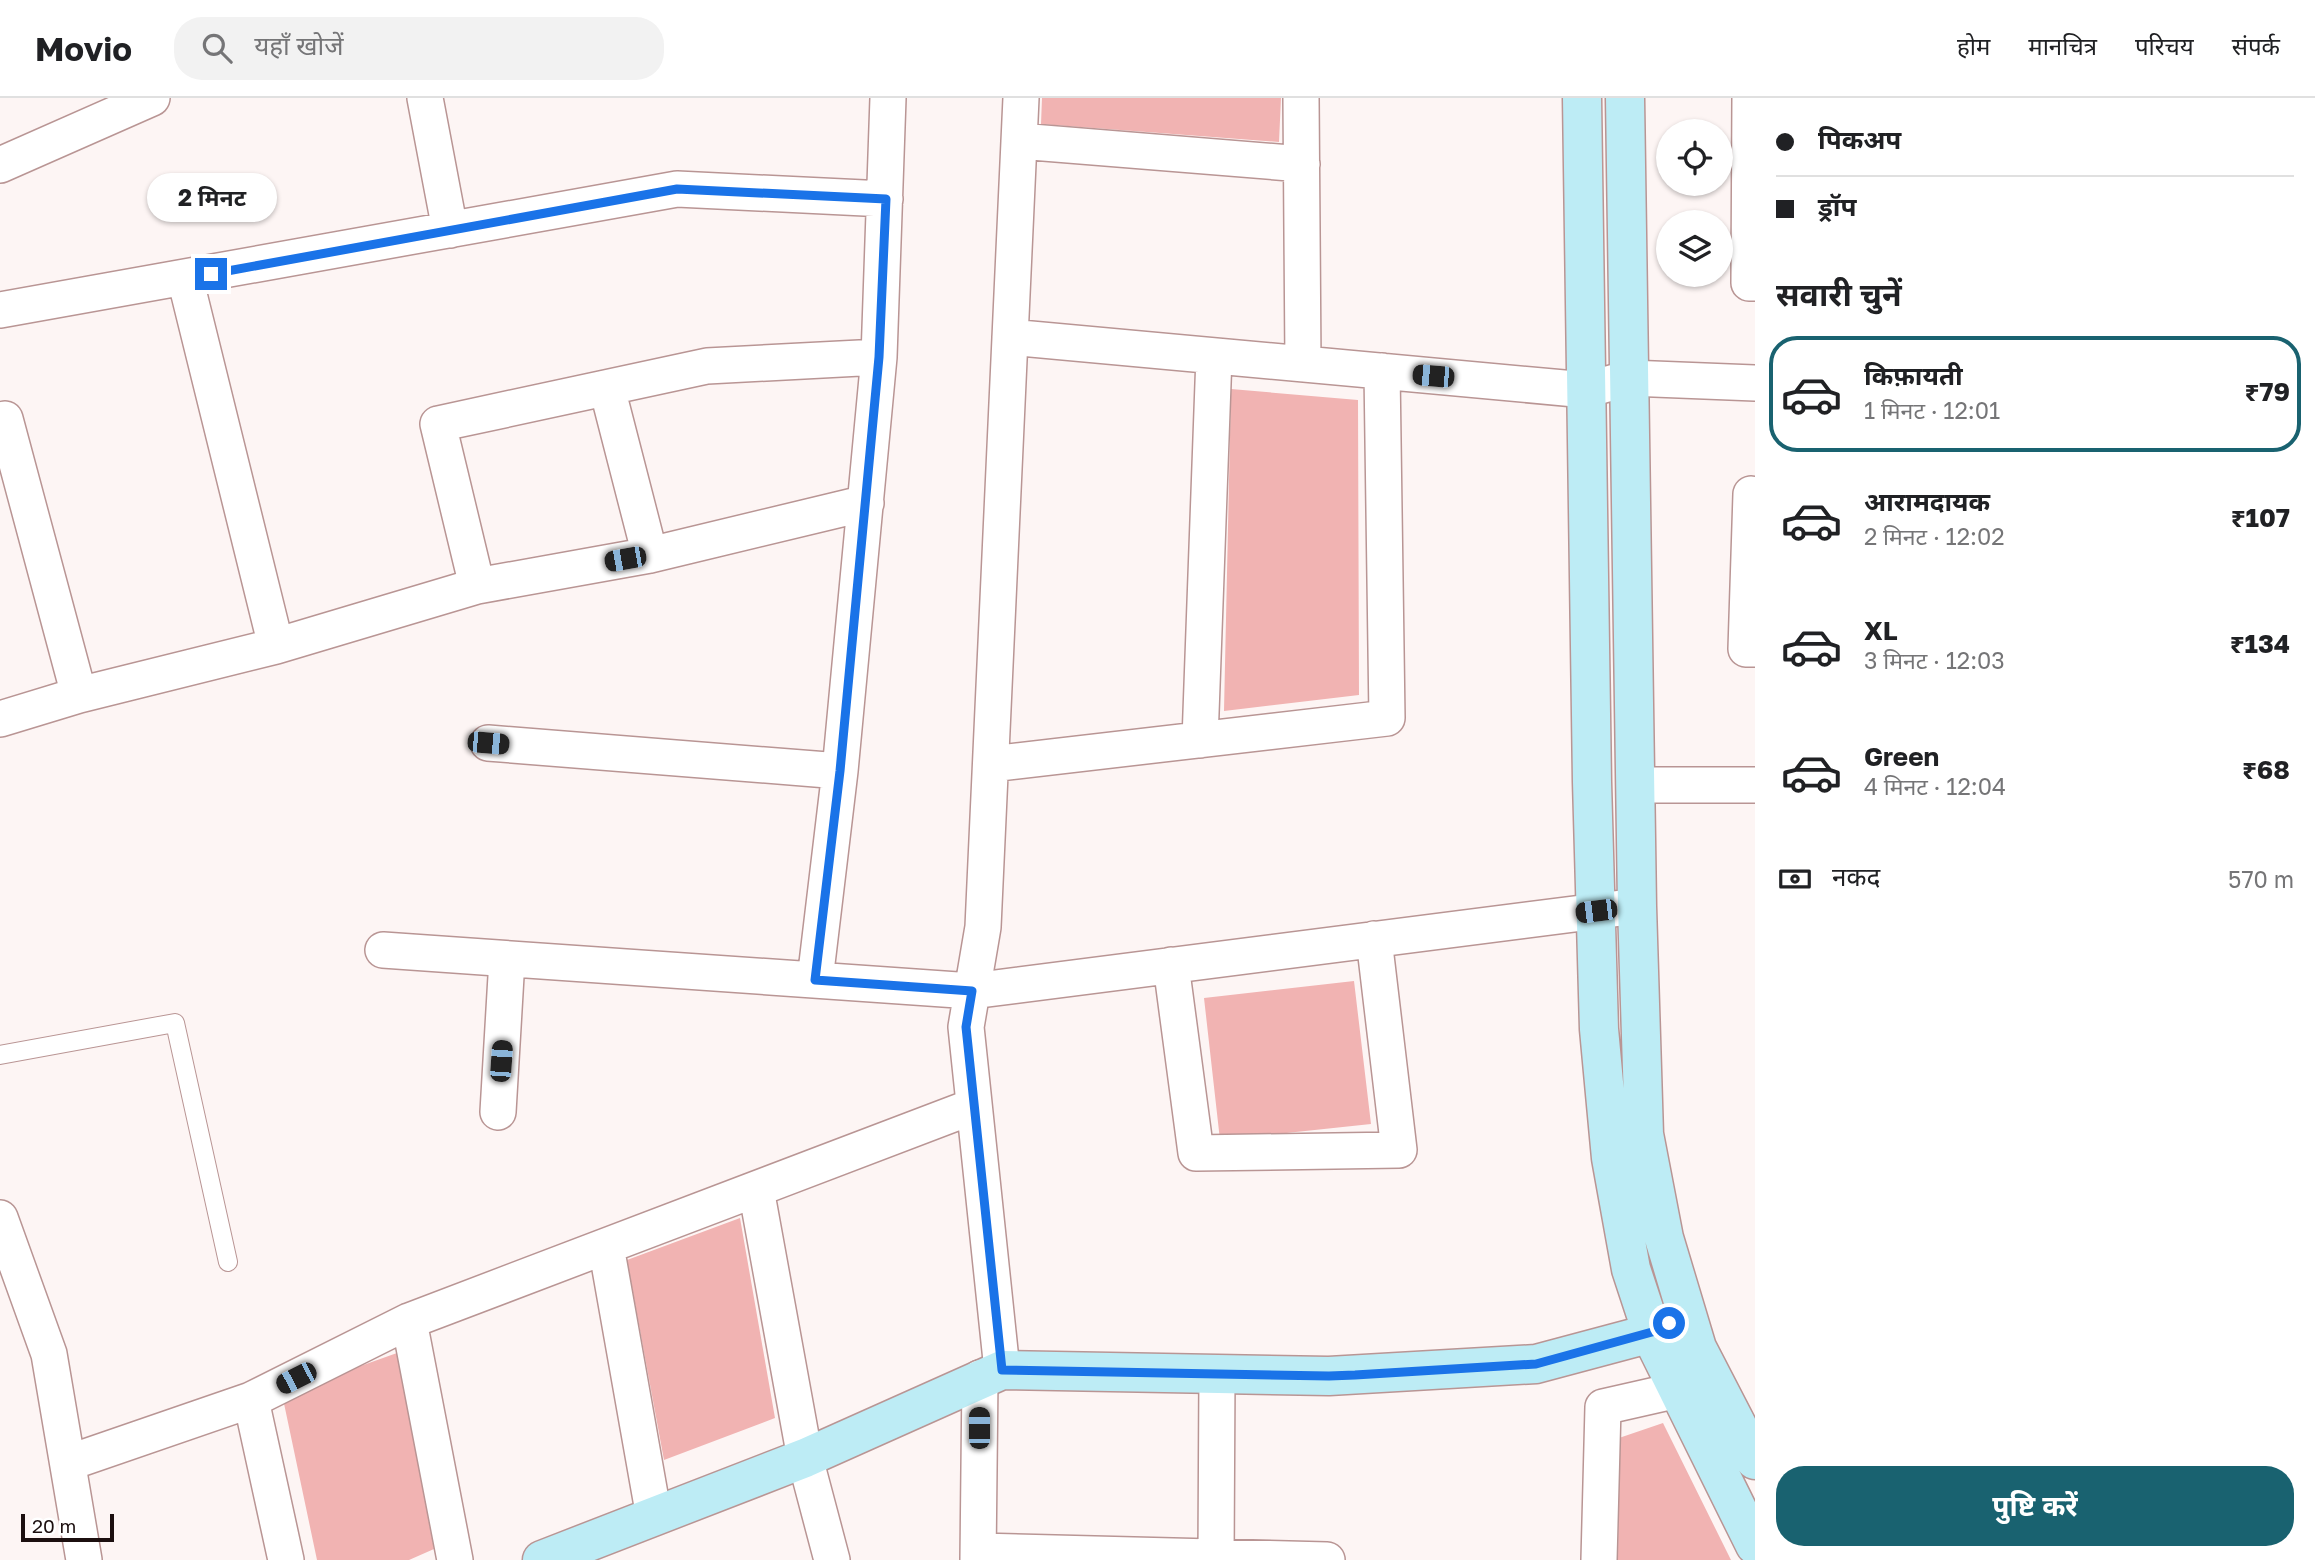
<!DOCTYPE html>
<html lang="hi">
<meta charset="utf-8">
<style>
:root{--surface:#fff;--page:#f2f2f2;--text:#202124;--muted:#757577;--line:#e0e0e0;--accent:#196270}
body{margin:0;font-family:"Golos Text","Noto Sans Devanagari",sans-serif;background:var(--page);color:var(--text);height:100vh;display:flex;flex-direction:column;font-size:26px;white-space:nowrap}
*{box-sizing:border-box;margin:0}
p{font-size:23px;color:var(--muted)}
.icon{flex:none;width:38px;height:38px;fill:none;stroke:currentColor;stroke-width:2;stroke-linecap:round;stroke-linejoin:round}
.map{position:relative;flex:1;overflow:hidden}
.sheet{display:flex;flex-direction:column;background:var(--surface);width:560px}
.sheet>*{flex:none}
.guide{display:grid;align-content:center;height:154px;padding:0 21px;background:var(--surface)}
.tools{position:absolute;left:1656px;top:21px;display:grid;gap:14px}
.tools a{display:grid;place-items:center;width:77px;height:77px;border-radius:50%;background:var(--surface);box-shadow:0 2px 5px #0004;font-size:35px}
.scale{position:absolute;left:21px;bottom:18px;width:93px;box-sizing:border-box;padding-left:7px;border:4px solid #1c0f0f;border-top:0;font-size:19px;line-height:24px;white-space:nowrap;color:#1c0f0f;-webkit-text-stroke:5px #fff;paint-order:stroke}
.end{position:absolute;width:32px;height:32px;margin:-16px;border:9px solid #1a73e8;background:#fff;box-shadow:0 0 0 4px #fff}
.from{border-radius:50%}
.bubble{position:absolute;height:49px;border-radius:24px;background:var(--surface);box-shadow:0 2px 5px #0004;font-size:23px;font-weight:700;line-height:49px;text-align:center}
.car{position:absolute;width:21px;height:42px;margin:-21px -10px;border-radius:9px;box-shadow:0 0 5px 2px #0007;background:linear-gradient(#222 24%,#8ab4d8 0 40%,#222 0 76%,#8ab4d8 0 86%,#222 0)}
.guide b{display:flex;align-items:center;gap:24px;height:66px;font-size:26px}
.guide b+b{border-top:2px solid var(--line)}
.guide i{width:18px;height:18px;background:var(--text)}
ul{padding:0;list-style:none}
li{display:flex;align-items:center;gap:21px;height:116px;margin:0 14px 10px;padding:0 7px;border:4px solid transparent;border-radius:28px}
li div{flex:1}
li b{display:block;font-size:26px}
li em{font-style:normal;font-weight:700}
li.current{border-color:var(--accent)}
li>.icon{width:63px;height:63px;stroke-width:1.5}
h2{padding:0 21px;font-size:32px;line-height:84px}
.pay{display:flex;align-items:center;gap:18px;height:77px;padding:0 21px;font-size:26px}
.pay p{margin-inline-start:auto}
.cta{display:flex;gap:14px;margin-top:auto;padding:14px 21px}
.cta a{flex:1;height:80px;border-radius:28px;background:var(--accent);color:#fff;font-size:28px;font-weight:700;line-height:80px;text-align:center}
header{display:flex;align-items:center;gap:42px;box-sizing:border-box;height:98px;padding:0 35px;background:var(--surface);border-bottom:2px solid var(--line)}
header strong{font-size:33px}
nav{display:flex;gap:38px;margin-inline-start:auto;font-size:24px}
.search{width:490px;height:63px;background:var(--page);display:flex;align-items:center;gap:18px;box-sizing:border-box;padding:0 24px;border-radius:28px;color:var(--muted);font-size:26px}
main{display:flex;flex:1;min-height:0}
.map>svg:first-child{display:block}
</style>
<header>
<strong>Movio</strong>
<div class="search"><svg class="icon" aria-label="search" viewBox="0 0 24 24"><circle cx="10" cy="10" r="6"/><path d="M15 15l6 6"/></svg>यहाँ खोजें</div>
<nav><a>होम</a><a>मानचित्र</a><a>परिचय</a><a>संपर्क</a></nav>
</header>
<main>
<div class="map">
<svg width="1755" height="1462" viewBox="0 0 1755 1462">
<rect width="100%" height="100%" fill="#fdf5f4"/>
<path fill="#f1b3b2" d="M1042,0H1281L1279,44L1041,26Z
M1231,291L1358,302L1359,597L1224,613Z
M1354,883L1371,1026L1220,1042L1204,900Z
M740,1120L775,1320L664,1362L627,1162Z
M397,1255L434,1451L409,1462H317L282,1296Z
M1663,1325L1731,1462H1618L1619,1340Z"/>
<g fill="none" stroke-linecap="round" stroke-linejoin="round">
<g stroke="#b99594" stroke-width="20">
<path id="lane" d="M0,957L175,925L228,1164"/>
</g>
<g stroke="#b99594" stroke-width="38">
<path id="street" d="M425,0L450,132
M1301,0L1303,266
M1750,0L1749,185H1755
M1019,43L1302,66
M0,67L152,0
M185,180L276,548
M0,212L677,91L885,101
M1010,239L1586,292L1629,280L1755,285
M607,290L650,457
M5,321L79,597
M1755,397L1751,396L1746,551H1755
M477,488L438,326L707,268L879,259
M0,621L79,597L276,548L477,488L650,457L866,405
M1200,642L1214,258
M488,645L840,673
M991,666L1387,620L1382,273
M1635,687H1755
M383,852L972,893L1637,808
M1171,867L1196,1055L1399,1052L1374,841
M815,882L840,673L879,259L888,0
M498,1014L507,861
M756,1091L805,1360L832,1462
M0,1120L49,1256L84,1462
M606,1148L654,1419
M409,1223L455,1462
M1002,1272L966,929L983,829L1021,0
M251,1302L286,1462
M68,1365L251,1302L409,1223L974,1008
M979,1453L1327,1462
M978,1462L980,1280
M1216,1462L1217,1276
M1599,1462L1603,1309L1678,1292"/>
</g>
<g stroke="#b99594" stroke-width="41">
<path id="secondary" d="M1582,0L1592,684L1599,931L1611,1060L1631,1171L1656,1247L1755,1447
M1625,0L1637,808L1644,1036L1664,1140L1697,1250L1755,1362
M542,1462L805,1360L1002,1272L1329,1278L1536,1266L1652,1235L1673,1223"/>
</g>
<use href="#lane" stroke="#fff" stroke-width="18"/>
<use href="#street" stroke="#fff" stroke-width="35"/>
<use href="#secondary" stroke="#bdecf5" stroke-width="38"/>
</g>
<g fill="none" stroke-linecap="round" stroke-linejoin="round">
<path stroke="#1a73e8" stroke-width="9" d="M211,176L677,91L886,101L879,259L840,673L815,882L972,893L966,929L1002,1272L1329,1278L1355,1277L1536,1266L1652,1234L1669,1225"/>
</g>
</svg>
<div class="tools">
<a><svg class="icon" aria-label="locate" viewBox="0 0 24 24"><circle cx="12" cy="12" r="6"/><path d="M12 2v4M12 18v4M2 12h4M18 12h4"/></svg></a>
<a><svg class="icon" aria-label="layers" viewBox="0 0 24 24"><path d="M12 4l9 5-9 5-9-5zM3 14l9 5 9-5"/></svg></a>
</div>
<div class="scale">20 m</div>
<i class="end from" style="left:1669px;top:1225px"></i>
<i class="end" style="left:211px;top:176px"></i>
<div class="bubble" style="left:147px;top:75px;width:130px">2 मिनट</div>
<i class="car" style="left:1433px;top:278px;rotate:275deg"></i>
<i class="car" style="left:625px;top:461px;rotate:260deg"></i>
<i class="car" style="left:488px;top:645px;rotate:95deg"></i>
<i class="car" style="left:1596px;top:813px;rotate:263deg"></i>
<i class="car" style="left:501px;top:963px;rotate:4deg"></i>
<i class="car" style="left:296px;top:1280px;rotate:243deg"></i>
<i class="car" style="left:979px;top:1330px;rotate:0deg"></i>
</div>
<section class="sheet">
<div class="guide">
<b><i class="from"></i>पिकअप</b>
<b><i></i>ड्रॉप</b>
</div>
<h2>सवारी चुनें</h2>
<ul>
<li class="current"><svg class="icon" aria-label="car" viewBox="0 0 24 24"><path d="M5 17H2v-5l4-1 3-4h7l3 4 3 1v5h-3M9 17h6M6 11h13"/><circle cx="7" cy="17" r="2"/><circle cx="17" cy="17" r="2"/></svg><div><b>किफ़ायती</b><p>1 मिनट · 12:01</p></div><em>₹79</em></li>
<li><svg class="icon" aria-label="car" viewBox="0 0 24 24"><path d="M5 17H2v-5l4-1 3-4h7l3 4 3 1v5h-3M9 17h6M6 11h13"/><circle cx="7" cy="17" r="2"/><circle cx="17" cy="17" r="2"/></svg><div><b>आरामदायक</b><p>2 मिनट · 12:02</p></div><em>₹107</em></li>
<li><svg class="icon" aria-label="car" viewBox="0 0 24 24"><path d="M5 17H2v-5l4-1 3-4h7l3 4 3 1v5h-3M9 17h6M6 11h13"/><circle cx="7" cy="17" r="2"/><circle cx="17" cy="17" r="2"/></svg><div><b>XL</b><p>3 मिनट · 12:03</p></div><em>₹134</em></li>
<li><svg class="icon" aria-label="car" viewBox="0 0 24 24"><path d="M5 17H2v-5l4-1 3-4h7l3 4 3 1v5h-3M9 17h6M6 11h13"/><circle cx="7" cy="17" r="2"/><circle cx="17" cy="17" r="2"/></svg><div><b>Green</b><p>4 मिनट · 12:04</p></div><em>₹68</em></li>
</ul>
<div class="pay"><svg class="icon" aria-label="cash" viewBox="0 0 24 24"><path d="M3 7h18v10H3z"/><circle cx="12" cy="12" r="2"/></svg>नकद<p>570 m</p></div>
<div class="cta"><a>पुष्टि करें</a></div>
</section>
</main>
